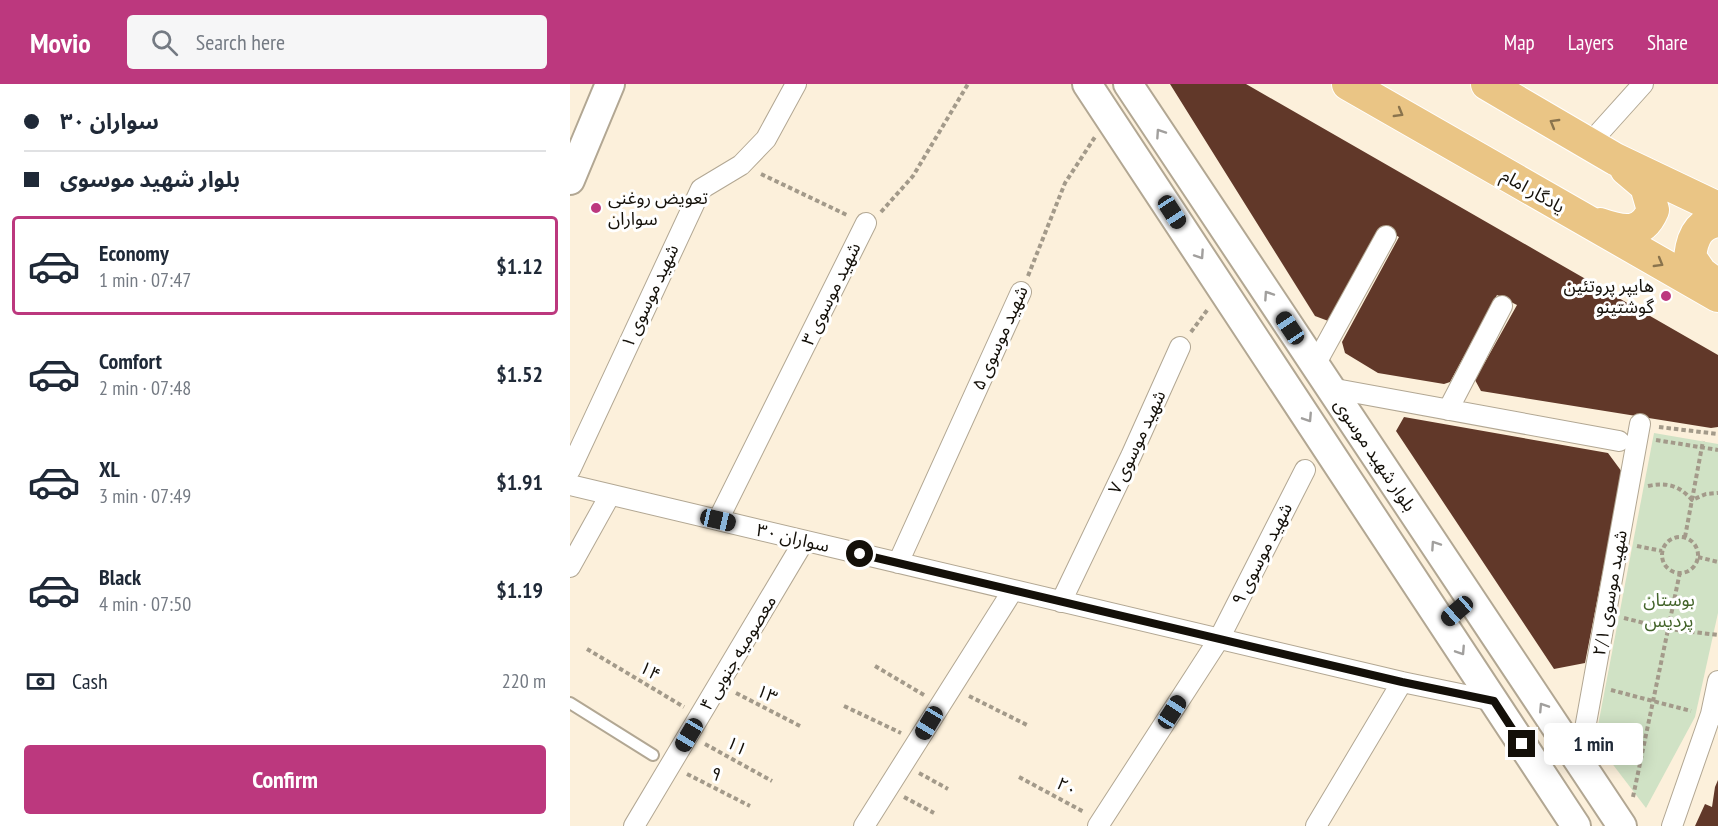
<!DOCTYPE html>
<meta charset="utf-8">
<style>
:root{--surface:#fff;--page:#f6f6f7;--text:#1f2937;--muted:#747a83;--line:#e0e1e3;--accent:#bc387e}
body{margin:0;font-family:"PT Sans Narrow","Noto Sans Arabic",sans-serif;background:var(--page);color:var(--text);height:100vh;display:flex;flex-direction:column;font-size:22px;white-space:nowrap}
*{box-sizing:border-box;margin:0}
p{font-size:20px;color:var(--muted)}
.icon{flex:none;width:33px;height:33px;fill:none;stroke:currentColor;stroke-width:2;stroke-linecap:round;stroke-linejoin:round}
.map{position:relative;flex:1;overflow:hidden}
.drawer{display:flex;flex-direction:column;background:var(--surface);width:570px}
.drawer>*{flex:none}
.hud{display:grid;align-content:center;height:132px;padding:0 24px;background:var(--surface)}
.end{position:absolute;width:27px;height:27px;margin:-14px;border:8px solid #141009;background:#fff;box-shadow:0 0 0 3px #fff}
.from{border-radius:50%}
.bubble{position:absolute;height:42px;border-radius:6px;background:var(--surface);box-shadow:0 3px 15px #0003;font-size:20px;font-weight:600;line-height:42px;text-align:center}
.car{position:absolute;width:18px;height:36px;margin:-18px -9px;border-radius:8px;box-shadow:0 0 4px 2px #0007;background:linear-gradient(#222 24%,#8ab4d8 0 40%,#222 0 76%,#8ab4d8 0 86%,#222 0)}
.hud b{display:flex;align-items:center;gap:21px;height:57px;font-size:22px}
.hud b+b{border-top:2px solid var(--line)}
.hud i{width:15px;height:15px;background:var(--text)}
ul{padding:0;list-style:none}
li{display:flex;align-items:center;gap:18px;height:99px;margin:0 12px 9px;padding:0 12px;border:3px solid transparent;border-radius:6px}
li div{flex:1}
li b{display:block;font-size:22px}
li em{font-style:normal;font-weight:600}
li.active{border-color:var(--accent)}
li>.icon{width:54px;height:54px;stroke-width:1.5}
.pay{display:flex;align-items:center;gap:15px;height:66px;padding:0 24px;font-size:22px}
.pay p{margin-inline-start:auto}
.primary-button{display:flex;gap:12px;margin-top:auto;padding:12px 24px}
.primary-button a{flex:1;height:69px;border-radius:6px;background:var(--accent);color:#fff;font-size:24px;font-weight:600;line-height:69px;text-align:center}
header{display:flex;align-items:center;gap:36px;box-sizing:border-box;height:84px;padding:0 30px;background:var(--accent);color:#fff}
header strong{font-size:28px}
nav{display:flex;gap:33px;margin-inline-start:auto;font-size:21px}
.search{width:420px;height:54px;background:var(--page);display:flex;align-items:center;gap:15px;box-sizing:border-box;padding:0 21px;border-radius:6px;color:var(--muted);font-size:22px}
main{display:flex;flex:1;min-height:0}
.map>svg:first-child{display:block}
</style>
<header>
<strong>Movio</strong>
<div class="search"><svg class="icon" aria-label="search" viewBox="0 0 24 24"><circle cx="10" cy="10" r="6"/><path d="M15 15l6 6"/></svg>Search here</div>
<nav><a>Map</a><a>Layers</a><a>Share</a></nav>
</header>
<main>
<section class="drawer">
<div class="hud">
<b><i class="from"></i>سواران ۳۰</b>
<b><i></i>بلوار شهید موسوی</b>
</div>
<ul>
<li class="active"><svg class="icon" aria-label="car" viewBox="0 0 24 24"><path d="M5 17H2v-5l4-1 3-4h7l3 4 3 1v5h-3M9 17h6M6 11h13"/><circle cx="7" cy="17" r="2"/><circle cx="17" cy="17" r="2"/></svg><div><b>Economy</b><p>1 min · 07:47</p></div><em>$1.12</em></li>
<li><svg class="icon" aria-label="car" viewBox="0 0 24 24"><path d="M5 17H2v-5l4-1 3-4h7l3 4 3 1v5h-3M9 17h6M6 11h13"/><circle cx="7" cy="17" r="2"/><circle cx="17" cy="17" r="2"/></svg><div><b>Comfort</b><p>2 min · 07:48</p></div><em>$1.52</em></li>
<li><svg class="icon" aria-label="car" viewBox="0 0 24 24"><path d="M5 17H2v-5l4-1 3-4h7l3 4 3 1v5h-3M9 17h6M6 11h13"/><circle cx="7" cy="17" r="2"/><circle cx="17" cy="17" r="2"/></svg><div><b>XL</b><p>3 min · 07:49</p></div><em>$1.91</em></li>
<li><svg class="icon" aria-label="car" viewBox="0 0 24 24"><path d="M5 17H2v-5l4-1 3-4h7l3 4 3 1v5h-3M9 17h6M6 11h13"/><circle cx="7" cy="17" r="2"/><circle cx="17" cy="17" r="2"/></svg><div><b>Black</b><p>4 min · 07:50</p></div><em>$1.19</em></li>
</ul>
<div class="pay"><svg class="icon" aria-label="cash" viewBox="0 0 24 24"><path d="M3 7h18v10H3z"/><circle cx="12" cy="12" r="2"/></svg>Cash<p>220 m</p></div>
<div class="primary-button"><a>Confirm</a></div>
</section>
<div class="map">
<svg width="1148" height="742" viewBox="0 0 1148 742">
<rect width="100%" height="100%" fill="#fcf0db"/>
<path fill="#d0e2c5" d="M1084,349L1148,360V529L1125,633L1076,724L1025,657Z"/>
<path fill="#613829" d="M600,0H676L1148,271V343L1141,344L911,307L905,296L947,221L927,211L880,298L874,300L808,289L775,269L772,258L829,153L812,144L761,238L745,232Z
M834,333L1038,369L1052,388L1015,579L984,585L826,347Z
M1148,696V742H1125L1135,720L1142,723L1145,703Z"/>
<g fill="none" stroke-linecap="round" stroke-linejoin="round">
<g stroke="#b2a793" stroke-width="14">
<path id="lane" d="M0,619L83,671"/>
</g>
<g stroke="#b2a793" stroke-width="22">
<path id="street" d="M1019,60L1073,0
M745,281L816,152
M760,304L1049,357
M878,326L932,222
M0,386L131,105L171,81L196,55L226,0
M0,401L832,598L924,617
M148,436L296,139
M328,479L451,208
M0,483L40,411
M491,518L561,372L610,263
M1141,630L1148,597
M1009,678L1070,340
M64,742L234,457
M294,742L443,506
M528,742L649,555L735,386
M746,742L832,598
M1102,742L1141,630L1148,631"/>
</g>
<g stroke="#b2a793" stroke-width="32">
<path id="secondary" d="M517,0L1006,742
M558,0L1052,742
M0,96L40,0"/>
</g>
<g stroke="#fff" stroke-width="34">
<path id="primary" d="M778,0L1148,212
M917,0L1045,75L1148,124
M1030,140C1053,148 1072,152 1083,126L1076,102L1056,85
M1148,202L1131,189L1120,173C1122,155 1128,139 1148,137"/>
</g>
<path stroke="#a39a8a" stroke-width="4" stroke-dasharray="4.5 3" stroke-linecap="butt" d="M191,90L279,132
M311,128L343,92L398,0
M458,192L495,99L525,53
M621,248L638,225
M1089,343L1148,350
M1086,356L1148,366
M1078,402C1096,398 1109,401 1122,416L1136,410L1148,409
M1115,453L1133,357
M1092 471a18 18 0 1 1 36 0a18 18 0 1 1-36 0Z
M1067,462L1092,467
M1128,473L1148,478
M1054,534L1098,545L1148,551
M17,565L114,623
M305,582L354,611
M1041,606L1121,627
M166,609L232,643
M399,612L457,641
M274,622L331,649
M135,660L202,697
M349,689L378,705
M117,690L180,722
M449,693L514,728
M334,713L364,729
M1063,713L1110,488"/>
<use href="#lane" stroke="#fff" stroke-width="10"/>
<use href="#street" stroke="#fff" stroke-width="20"/>
<use href="#secondary" stroke="#fff" stroke-width="28"/>
<use href="#primary" stroke="#eac585" stroke-width="32"/>
</g>
<defs><path id="oneway-chevron" d="M-2-3.5L2.5 0L-2 3.5" fill="none" stroke-width="1.6" stroke-linecap="round" stroke-linejoin="round" transform="scale(1.5)"/></defs>
<g stroke="#8a744d">
<use href="#oneway-chevron" transform="translate(829 29) rotate(30)"/>
<use href="#oneway-chevron" transform="translate(984 39) rotate(-150)"/>
<use href="#oneway-chevron" transform="translate(1089 179) rotate(30)"/>
</g>
<g stroke="#a19f9d">
<use href="#oneway-chevron" transform="translate(590 49) rotate(-124)"/>
<use href="#oneway-chevron" transform="translate(630 171) rotate(56)"/>
<use href="#oneway-chevron" transform="translate(698 211) rotate(-124)"/>
<use href="#oneway-chevron" transform="translate(738 334) rotate(57)"/>
<use href="#oneway-chevron" transform="translate(865 461) rotate(-124)"/>
<use href="#oneway-chevron" transform="translate(891 567) rotate(57)"/>
<use href="#oneway-chevron" transform="translate(973 623) rotate(-123)"/>
</g>
<g fill="none" stroke-linecap="round" stroke-linejoin="round">
<path stroke="#141009" stroke-width="8" d="M290,470L832,598L924,617L952,660"/>
</g>
<g fill="#bc387e" stroke="#fff" stroke-width="2">
<circle cx="26" cy="124" r="6"/>
<circle cx="1096" cy="212" r="6"/>
</g>
<g text-anchor="middle" stroke-width="6" stroke-linejoin="round" paint-order="stroke">
<g font-size="18" fill="#141009" stroke="#fff">
<text transform="translate(963 107) rotate(30)" y="6">یادگار امام</text>
<text transform="translate(261 210) rotate(-64)" y="6">شهید موسوی ۳</text>
<text transform="translate(80 212) rotate(-65)" y="6">شهید موسوی ۱</text>
<text transform="translate(430 254) rotate(-66)" y="6">شهید موسوی ۵</text>
<text transform="translate(567 358) rotate(-65)" y="6">شهید موسوی ۷</text>
<text transform="translate(805 371) rotate(56)" y="6">بلوار شهید موسوی</text>
<text transform="translate(223 454) rotate(13)" y="6">سواران ۳۰</text>
<text transform="translate(692 470) rotate(-63)" y="6">شهید موسوی ۹</text>
<text transform="translate(1040 509) rotate(-80)" y="6">شهید موسوی ۲/۱</text>
<text transform="translate(168 569) rotate(-59)" y="6">معصومیه جنوبی ۴</text>
<text transform="translate(80 587) rotate(31)" y="6">۱۴</text>
<text transform="translate(197 610) rotate(27)" y="6">۱۳</text>
<text transform="translate(167 662) rotate(29)" y="6">۱۱</text>
<text transform="translate(146 690) rotate(27)" y="6">۹</text>
<text transform="translate(497 703) rotate(29)" y="6">۲۰</text>
</g>
<g font-size="18" fill="#141009" stroke="#fff" text-anchor="start">
<text x="38" y="120">تعویض روغنی<tspan x="38" dy="21">سواران</tspan></text>
<text x="1084" y="208" text-anchor="end">هایپر پروتئین<tspan x="1084" dy="21">گوشتینو</tspan></text>
</g>
<g font-size="18" fill="#426329" stroke="#fff">
<text x="1099" y="522">بوستان<tspan x="1099" dy="21">پردیس</tspan></text>
</g>
</g>
</svg>
<i class="end from" style="left:290px;top:470px"></i>
<i class="end" style="left:952px;top:660px"></i>
<div class="bubble" style="left:974px;top:639px;width:99px">1 min</div>
<i class="car" style="left:602px;top:128px;rotate:147deg"></i>
<i class="car" style="left:720px;top:244px;rotate:326deg"></i>
<i class="car" style="left:148px;top:436px;rotate:103deg"></i>
<i class="car" style="left:887px;top:527px;rotate:229deg"></i>
<i class="car" style="left:602px;top:628px;rotate:33deg"></i>
<i class="car" style="left:359px;top:639px;rotate:211deg"></i>
<i class="car" style="left:119px;top:651px;rotate:211deg"></i>
</div>
</main>
